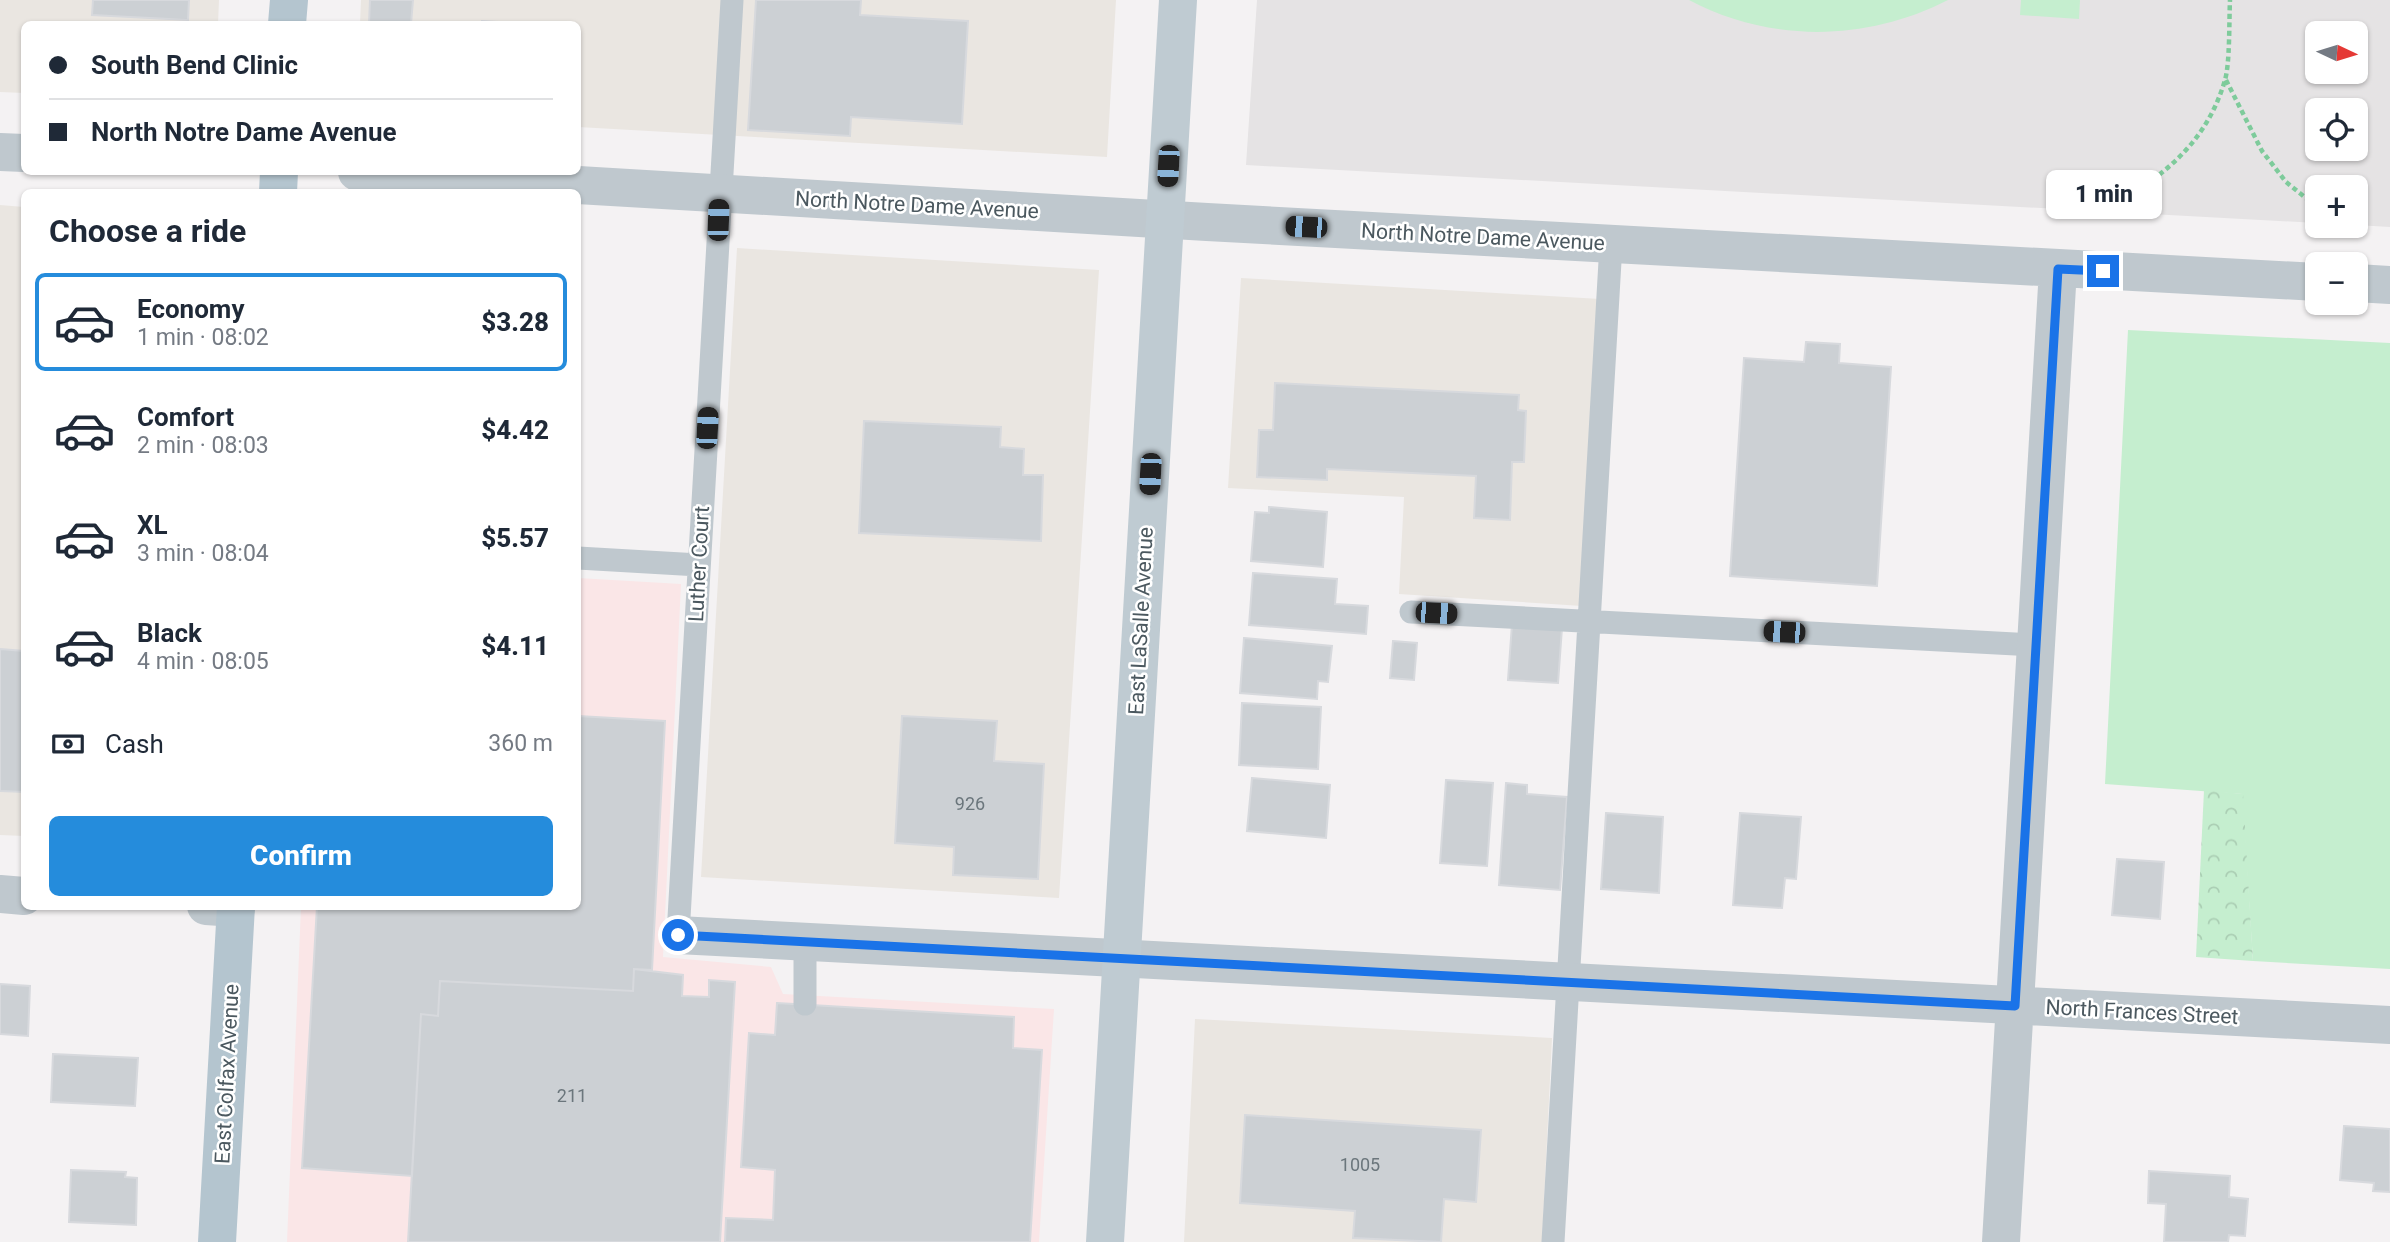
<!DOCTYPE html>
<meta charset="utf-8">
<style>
:root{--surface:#fff;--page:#f6f6f7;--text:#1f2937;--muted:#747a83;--line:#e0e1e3;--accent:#258cdc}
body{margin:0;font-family:Roboto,sans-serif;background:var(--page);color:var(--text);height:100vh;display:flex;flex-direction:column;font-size:26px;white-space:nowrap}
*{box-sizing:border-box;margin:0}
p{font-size:23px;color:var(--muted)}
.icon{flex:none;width:38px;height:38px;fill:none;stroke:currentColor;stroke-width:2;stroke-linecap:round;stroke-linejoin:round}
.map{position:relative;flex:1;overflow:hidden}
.details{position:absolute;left:21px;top:189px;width:560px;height:721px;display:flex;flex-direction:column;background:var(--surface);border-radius:10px;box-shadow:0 2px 5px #0004}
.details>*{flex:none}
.hud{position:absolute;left:21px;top:21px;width:560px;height:154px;border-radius:10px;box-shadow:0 2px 5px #0004;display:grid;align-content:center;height:154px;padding:0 28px;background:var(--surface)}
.needle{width:46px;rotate:94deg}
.controls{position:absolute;left:2305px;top:21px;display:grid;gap:14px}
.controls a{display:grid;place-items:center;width:63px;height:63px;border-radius:10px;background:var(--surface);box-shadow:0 2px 5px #0004;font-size:35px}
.end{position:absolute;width:32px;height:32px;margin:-16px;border:9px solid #1a73e8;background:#fff;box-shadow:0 0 0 4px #fff}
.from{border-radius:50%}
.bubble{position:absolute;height:49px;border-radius:10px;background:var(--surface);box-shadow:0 2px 5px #0004;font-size:23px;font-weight:800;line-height:49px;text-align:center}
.car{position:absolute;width:21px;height:42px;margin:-21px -10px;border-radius:9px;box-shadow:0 0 5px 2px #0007;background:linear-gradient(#222 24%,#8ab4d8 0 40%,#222 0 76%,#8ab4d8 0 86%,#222 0)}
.hud b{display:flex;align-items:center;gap:24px;height:66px;font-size:26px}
.hud b+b{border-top:2px solid var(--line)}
.hud i{width:18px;height:18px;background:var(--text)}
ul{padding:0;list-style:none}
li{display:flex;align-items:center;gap:21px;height:98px;margin:0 14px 10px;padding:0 14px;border:4px solid transparent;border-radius:10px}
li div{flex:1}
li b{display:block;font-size:26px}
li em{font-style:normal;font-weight:800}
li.selected{border-color:var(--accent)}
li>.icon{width:63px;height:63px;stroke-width:1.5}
h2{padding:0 28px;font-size:32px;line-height:84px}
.pay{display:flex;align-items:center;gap:18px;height:77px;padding:0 28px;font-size:26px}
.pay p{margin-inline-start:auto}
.button{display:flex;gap:14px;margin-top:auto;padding:14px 28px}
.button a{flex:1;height:80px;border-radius:10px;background:var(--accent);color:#fff;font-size:28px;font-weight:800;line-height:80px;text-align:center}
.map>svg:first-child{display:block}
</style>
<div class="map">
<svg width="2390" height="1242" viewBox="0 0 2390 1242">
<defs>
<pattern id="forest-crowns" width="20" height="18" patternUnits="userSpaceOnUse" patternTransform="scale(1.75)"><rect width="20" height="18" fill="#c5eecf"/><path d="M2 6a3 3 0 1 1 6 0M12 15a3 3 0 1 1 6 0" fill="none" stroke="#abceb4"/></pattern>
</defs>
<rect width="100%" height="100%" fill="#f4f2f3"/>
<path fill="#eae6e1" d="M0,0H219L218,24H24V93L0,92Z
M361,0H1116L1107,157L578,127V24H360Z
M0,205L24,207V836L0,835Z
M737,248L1099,270L1059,898L701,877Z
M1241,278L1600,299L1582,606L1399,594L1404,497L1228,488Z
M1195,1019L1552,1038L1542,1242H1184Z"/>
<path fill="#e5e3e4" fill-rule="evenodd" d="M1257,0H2390V227L2356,225V187H2317V223L1246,165ZM2317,33H2356V72H2317ZM2317,110H2356V149H2317Z"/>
<path fill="#fae6e7" d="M578,578L681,584L663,957L771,967L783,994L1054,1009L1039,1242H287L301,907L578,906Z"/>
<path fill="#c5eecf" d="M1689,0H1948C1866,42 1770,43 1689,0Z
M2021,0H2080L2079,19L2020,15Z
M2128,330L2390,343V969L2253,961L2242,794L2105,784Z"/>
<path fill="url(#forest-crowns)" d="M2204,790L2243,794L2253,961L2196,957Z"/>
<path fill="#ccd0d4" stroke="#d7d9dd" stroke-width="2" d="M93,0H189L188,20L92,15Z
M370,0H413L411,24H369Z
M756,0H861L860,15L968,21L962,124L851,117L850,136L748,130Z
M482,21L527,24H482Z
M1806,342L1840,344L1839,363L1891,367L1877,586L1730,576L1744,358L1804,362Z
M1275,383L1519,395L1518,410L1526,411L1524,462H1512L1510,520L1474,518L1476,476L1327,469V480L1257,477L1259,430H1273Z
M864,421L1001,427L1000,447L1024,449L1023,475H1043L1041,541L859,533Z
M1269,507L1327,512L1323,567L1251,561L1255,512L1269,513Z
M1253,573L1337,579L1335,604L1368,606L1366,634L1249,625Z
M1512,624L1562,628L1558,683L1508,680Z
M1244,638L1332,646L1328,682L1318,681L1317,699L1240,693Z
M1393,641L1417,643L1414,680L1390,678Z
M0,649L24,651V792L0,791Z
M1242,703L1321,707L1318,769L1239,765Z
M578,716L665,721L652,970L634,969L633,991L440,981L438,1016L421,1014L412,1176L302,1168L317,906H578Z
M902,716L997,721L994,761L1044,764L1038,879L953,875L954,847L895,843Z
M1252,778L1330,785L1326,838L1247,831Z
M1446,780L1493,783L1487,866L1440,863Z
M1506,783L1527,785V794L1567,797L1560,890L1499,885Z
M1606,813L1663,817L1659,893L1601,889Z
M1740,813L1801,817L1796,879L1785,878L1782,908L1733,905Z
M2117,859L2164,862L2160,919L2112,915Z
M634,969L683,975L682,996L709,997V980L735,982L720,1242H408L421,1014L438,1016L440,981L633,991Z
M0,984L30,986L28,1036L0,1034Z
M777,1003L1014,1017L1013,1048L1042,1050L1030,1242H725L726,1218L773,1220L775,1170L741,1167L749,1033L775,1035Z
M53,1054L138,1058L135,1106L51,1102Z
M1245,1115L1481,1130L1476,1202L1444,1199L1441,1242L1353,1238L1355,1211L1240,1203Z
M2344,1126L2390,1129V1192L2373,1191L2374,1183L2340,1180Z
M71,1170L126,1172L125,1177L137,1178L136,1225L69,1222Z
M2149,1171L2230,1176L2229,1197L2248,1199L2245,1236L2229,1235L2228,1242H2164L2166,1204L2148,1203Z"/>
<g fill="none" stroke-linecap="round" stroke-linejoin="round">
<path stroke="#7ecb9b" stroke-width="4.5" stroke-dasharray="5 3.5" stroke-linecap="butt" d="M2226,80L2262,151L2286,182L2317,207
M2095,216C2154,183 2205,149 2225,80C2230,63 2229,21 2230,0
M2346,226L2354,231"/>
<path stroke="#bfc8ce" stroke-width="23" d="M578,558L699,565
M1411,612L2036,645
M678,935L732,0
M805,1004V942
M1553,1242L1611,244"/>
<path stroke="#bfc8ce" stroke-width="38" d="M0,152L24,153
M357,172L1207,222L2317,282
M2356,283L2390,285
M0,894L24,896
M206,906L236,908
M678,935L2390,1025
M2001,1242L2058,269"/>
<path stroke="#bfcbd2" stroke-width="38" d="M1105,1242L1178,0"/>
<path stroke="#b4c5cf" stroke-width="38" d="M287,24L289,0
M278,192L279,172
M217,1242L236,906"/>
</g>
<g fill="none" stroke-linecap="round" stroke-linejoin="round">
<path stroke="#1a73e8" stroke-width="9" d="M678,935L2015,1006L2058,269L2103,271"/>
</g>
<g text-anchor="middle" stroke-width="5" stroke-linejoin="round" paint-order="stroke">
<g font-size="18" fill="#6b767c">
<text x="970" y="810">926</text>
<text x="572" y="1102">211</text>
<text x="1360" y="1171">1005</text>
</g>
<g font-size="21" fill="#4b585f" stroke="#fff">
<text transform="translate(917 205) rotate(3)" y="7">North Notre Dame Avenue</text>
<text transform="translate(1483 237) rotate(3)" y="7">North Notre Dame Avenue</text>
<text transform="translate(699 564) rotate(-87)" y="7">Luther Court</text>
<text transform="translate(1141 621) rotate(-87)" y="7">East LaSalle Avenue</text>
<text transform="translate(2142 1012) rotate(3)" y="7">North Frances Street</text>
<text transform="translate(227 1074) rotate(-87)" y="7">East Colfax Avenue</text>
</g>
</g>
</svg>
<div class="controls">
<a><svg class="needle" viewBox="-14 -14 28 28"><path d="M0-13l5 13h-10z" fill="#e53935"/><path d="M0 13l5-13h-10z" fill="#747a83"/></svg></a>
<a><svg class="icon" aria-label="locate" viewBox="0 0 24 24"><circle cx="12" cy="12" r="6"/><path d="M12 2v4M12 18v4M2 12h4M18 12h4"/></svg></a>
<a>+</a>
<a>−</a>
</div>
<i class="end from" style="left:678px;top:935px"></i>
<i class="end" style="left:2103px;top:271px"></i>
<div class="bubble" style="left:2046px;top:170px;width:116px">1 min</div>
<i class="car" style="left:1168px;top:166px;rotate:183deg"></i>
<i class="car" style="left:718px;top:220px;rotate:2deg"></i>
<i class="car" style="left:1306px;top:227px;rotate:273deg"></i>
<i class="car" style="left:707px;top:428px;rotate:3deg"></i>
<i class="car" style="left:1150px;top:474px;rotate:183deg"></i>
<i class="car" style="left:1436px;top:613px;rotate:93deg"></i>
<i class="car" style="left:1784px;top:632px;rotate:273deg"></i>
<div class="hud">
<b><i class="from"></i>South Bend Clinic</b>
<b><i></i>North Notre Dame Avenue</b>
</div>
<section class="details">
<h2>Choose a ride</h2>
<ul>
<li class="selected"><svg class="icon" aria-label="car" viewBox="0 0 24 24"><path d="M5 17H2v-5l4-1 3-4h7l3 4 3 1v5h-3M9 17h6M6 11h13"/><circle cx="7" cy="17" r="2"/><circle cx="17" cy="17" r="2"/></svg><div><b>Economy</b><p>1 min · 08:02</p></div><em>$3.28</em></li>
<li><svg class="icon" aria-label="car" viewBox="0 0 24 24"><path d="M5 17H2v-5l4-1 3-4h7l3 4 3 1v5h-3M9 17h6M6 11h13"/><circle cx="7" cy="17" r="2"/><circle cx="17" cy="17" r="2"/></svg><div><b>Comfort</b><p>2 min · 08:03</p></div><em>$4.42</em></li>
<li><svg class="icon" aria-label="car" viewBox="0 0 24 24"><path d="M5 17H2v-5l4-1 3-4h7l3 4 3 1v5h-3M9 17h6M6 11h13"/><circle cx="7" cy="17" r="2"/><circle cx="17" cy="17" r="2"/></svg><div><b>XL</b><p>3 min · 08:04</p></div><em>$5.57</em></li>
<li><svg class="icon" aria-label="car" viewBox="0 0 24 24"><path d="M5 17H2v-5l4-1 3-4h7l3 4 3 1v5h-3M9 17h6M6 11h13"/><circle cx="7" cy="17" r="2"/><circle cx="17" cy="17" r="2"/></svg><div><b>Black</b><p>4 min · 08:05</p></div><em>$4.11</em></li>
</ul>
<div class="pay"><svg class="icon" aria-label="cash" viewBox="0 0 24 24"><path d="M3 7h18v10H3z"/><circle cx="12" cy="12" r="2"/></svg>Cash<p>360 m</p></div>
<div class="button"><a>Confirm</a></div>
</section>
</div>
